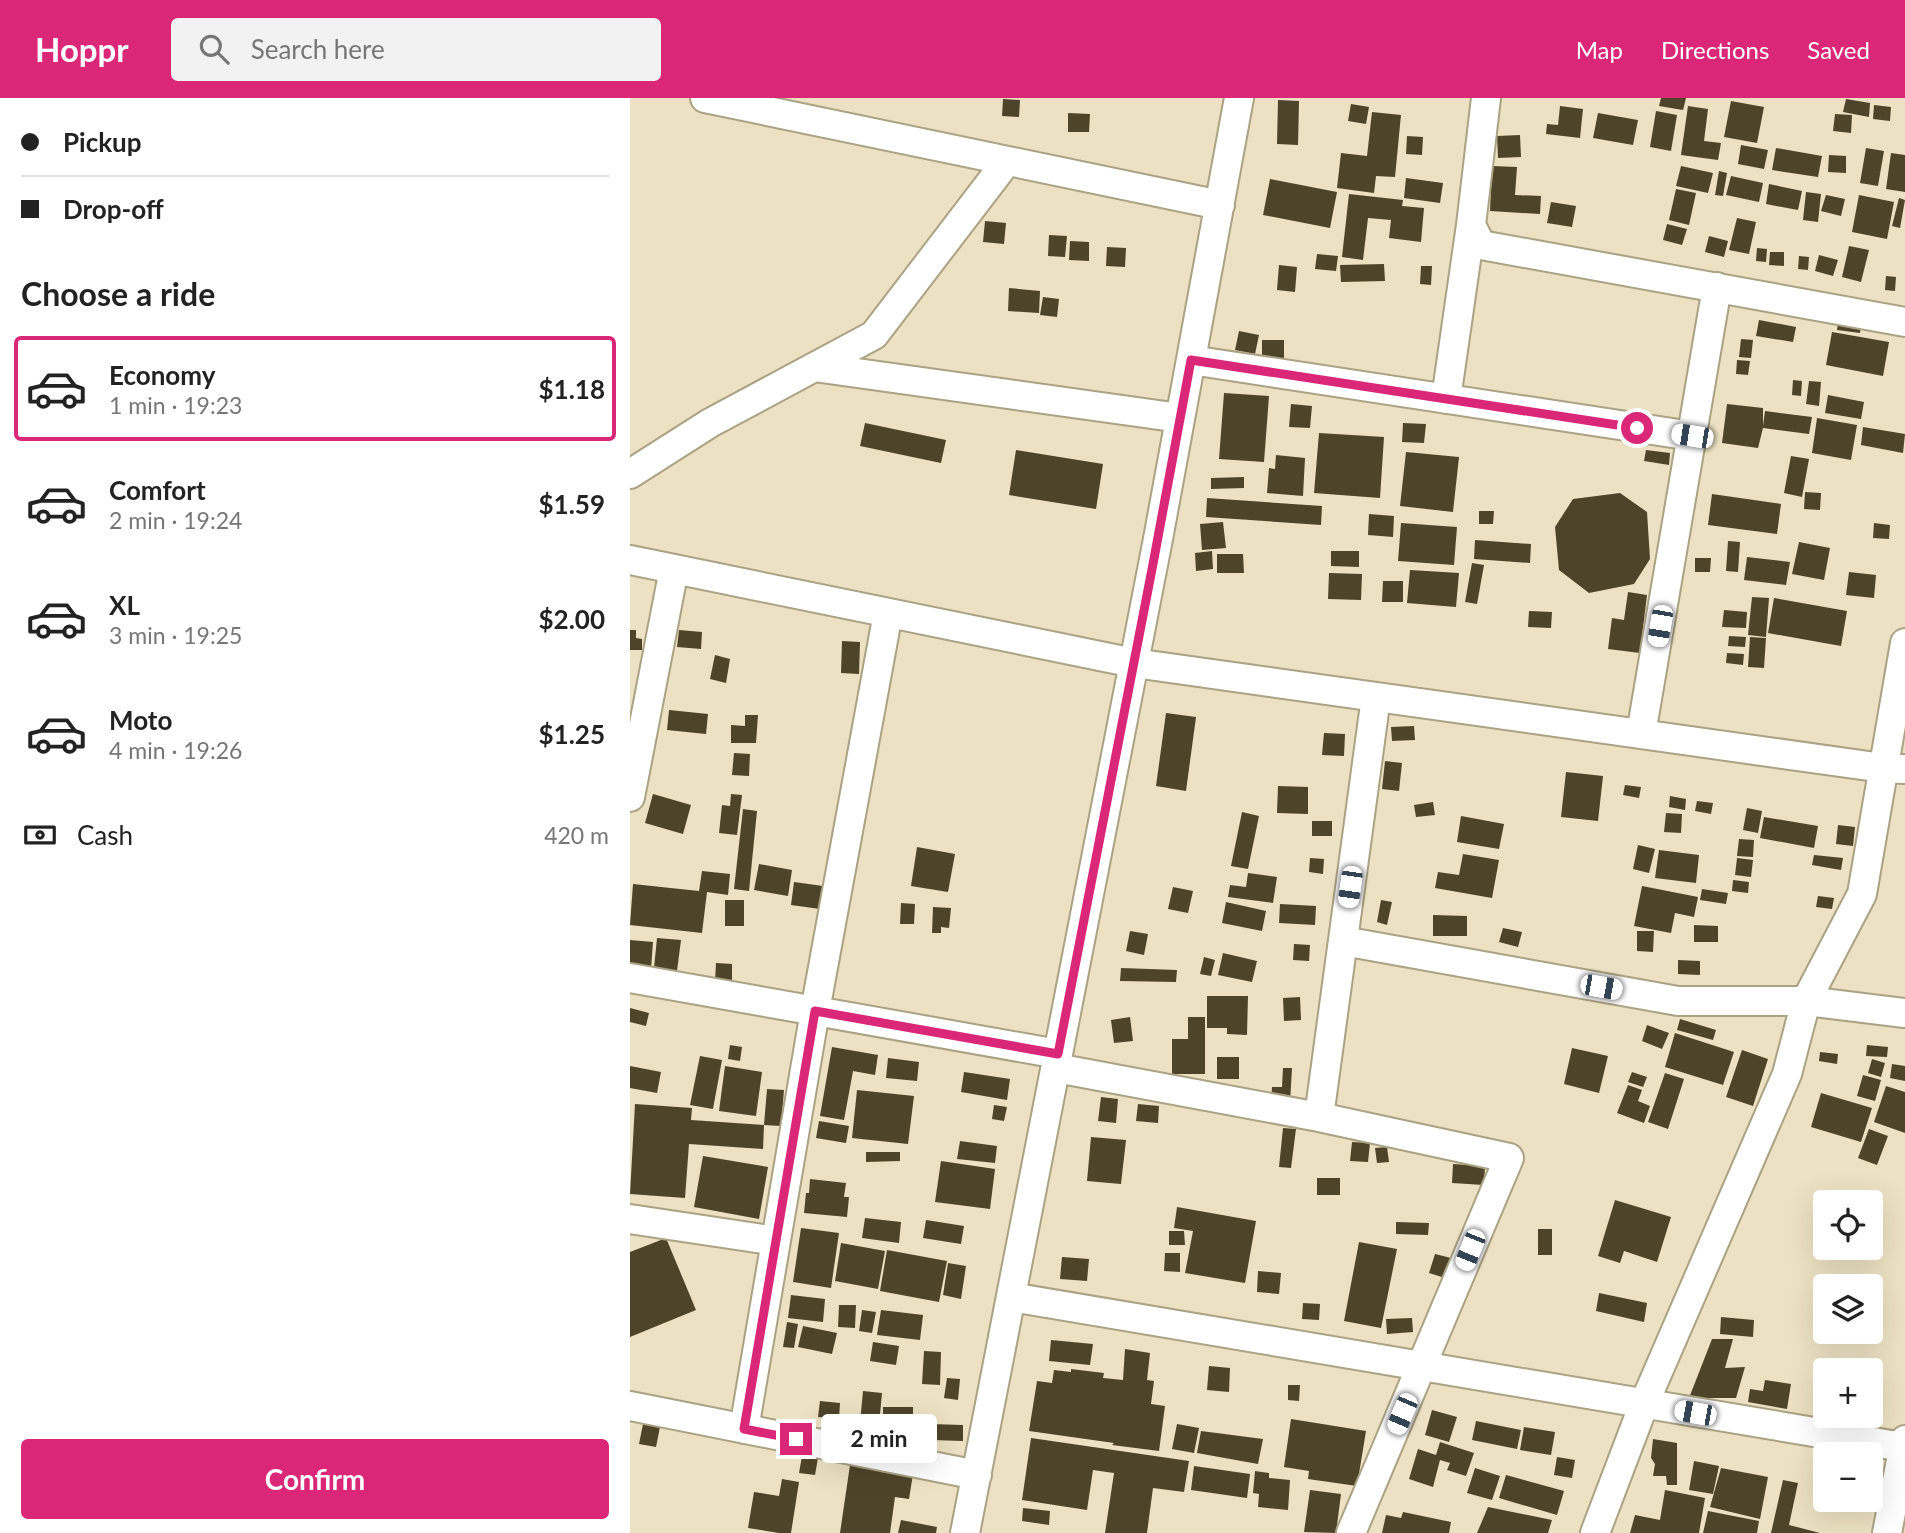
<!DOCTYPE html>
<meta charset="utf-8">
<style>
:root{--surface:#fff;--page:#f2f2f2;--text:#222;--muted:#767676;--line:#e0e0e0;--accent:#db2777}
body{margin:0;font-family:Lato,sans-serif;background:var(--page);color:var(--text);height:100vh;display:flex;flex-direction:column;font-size:26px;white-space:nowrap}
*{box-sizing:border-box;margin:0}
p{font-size:23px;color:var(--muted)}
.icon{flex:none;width:38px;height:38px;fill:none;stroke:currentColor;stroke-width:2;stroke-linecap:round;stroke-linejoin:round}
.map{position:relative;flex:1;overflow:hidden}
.sheet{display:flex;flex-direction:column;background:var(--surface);width:630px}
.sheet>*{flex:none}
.banner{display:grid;align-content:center;height:154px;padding:0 21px;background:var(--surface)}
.tools{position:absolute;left:1183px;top:1092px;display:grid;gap:14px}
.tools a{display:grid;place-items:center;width:70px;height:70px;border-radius:7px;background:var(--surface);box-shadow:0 7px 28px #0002;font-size:35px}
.end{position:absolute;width:32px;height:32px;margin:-16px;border:9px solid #db2777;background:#fff;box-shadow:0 0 0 4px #fff}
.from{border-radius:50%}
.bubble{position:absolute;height:49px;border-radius:7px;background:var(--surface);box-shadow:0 7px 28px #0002;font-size:23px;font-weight:700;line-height:49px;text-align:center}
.car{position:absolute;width:21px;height:42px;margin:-21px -10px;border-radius:9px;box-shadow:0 0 5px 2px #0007;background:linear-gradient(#fff 24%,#345 0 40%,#fff 0 76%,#345 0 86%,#fff 0)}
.banner b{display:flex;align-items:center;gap:24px;height:66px;font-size:26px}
.banner b+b{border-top:2px solid var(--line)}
.banner i{width:18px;height:18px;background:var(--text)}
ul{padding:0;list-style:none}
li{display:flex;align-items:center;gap:21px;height:105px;margin:0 14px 10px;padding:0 7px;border:4px solid transparent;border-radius:7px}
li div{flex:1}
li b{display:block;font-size:26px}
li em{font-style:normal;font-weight:700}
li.current{border-color:var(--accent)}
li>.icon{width:63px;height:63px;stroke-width:1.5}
h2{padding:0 21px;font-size:32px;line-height:84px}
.pay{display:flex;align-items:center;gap:18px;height:77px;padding:0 21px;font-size:26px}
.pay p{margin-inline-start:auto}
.action{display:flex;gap:14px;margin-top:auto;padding:14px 21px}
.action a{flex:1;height:80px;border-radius:7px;background:var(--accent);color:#fff;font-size:28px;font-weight:700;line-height:80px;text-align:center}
header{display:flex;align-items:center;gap:42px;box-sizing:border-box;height:98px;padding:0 35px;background:var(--accent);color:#fff}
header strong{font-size:33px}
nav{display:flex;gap:38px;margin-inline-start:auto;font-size:24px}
.search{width:490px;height:63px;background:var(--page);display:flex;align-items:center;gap:18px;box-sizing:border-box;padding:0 24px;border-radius:7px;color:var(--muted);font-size:26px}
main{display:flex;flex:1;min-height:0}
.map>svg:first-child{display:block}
</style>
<header>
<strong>Hoppr</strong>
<div class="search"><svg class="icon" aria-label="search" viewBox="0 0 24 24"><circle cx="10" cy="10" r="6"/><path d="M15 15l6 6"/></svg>Search here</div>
<nav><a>Map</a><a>Directions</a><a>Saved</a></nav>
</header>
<main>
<section class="sheet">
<div class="banner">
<b><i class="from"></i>Pickup</b>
<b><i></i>Drop-off</b>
</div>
<h2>Choose a ride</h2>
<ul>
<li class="current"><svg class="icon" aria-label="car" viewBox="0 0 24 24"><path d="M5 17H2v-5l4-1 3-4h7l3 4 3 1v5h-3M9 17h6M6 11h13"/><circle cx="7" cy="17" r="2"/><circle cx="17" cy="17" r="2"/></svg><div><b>Economy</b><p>1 min · 19:23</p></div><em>$1.18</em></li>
<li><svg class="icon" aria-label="car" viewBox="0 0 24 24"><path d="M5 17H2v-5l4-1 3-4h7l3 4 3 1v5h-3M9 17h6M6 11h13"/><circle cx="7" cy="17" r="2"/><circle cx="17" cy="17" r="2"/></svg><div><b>Comfort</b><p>2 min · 19:24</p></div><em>$1.59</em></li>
<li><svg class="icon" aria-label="car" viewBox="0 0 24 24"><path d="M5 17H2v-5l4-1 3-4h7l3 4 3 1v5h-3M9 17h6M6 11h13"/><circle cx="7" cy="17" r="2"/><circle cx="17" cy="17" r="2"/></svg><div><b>XL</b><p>3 min · 19:25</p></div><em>$2.00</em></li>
<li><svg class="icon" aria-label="car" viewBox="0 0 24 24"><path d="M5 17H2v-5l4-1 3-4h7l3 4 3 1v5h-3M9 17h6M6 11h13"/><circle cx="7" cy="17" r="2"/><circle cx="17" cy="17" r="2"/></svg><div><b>Moto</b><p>4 min · 19:26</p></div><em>$1.25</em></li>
</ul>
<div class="pay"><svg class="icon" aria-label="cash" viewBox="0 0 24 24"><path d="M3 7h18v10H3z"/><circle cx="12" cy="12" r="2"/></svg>Cash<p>420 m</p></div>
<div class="action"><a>Confirm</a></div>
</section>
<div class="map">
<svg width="1275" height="1435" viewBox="0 0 1275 1435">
<rect width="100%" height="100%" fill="#ece1c2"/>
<path fill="#4e442a" d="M1031,0H1056L1053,12L1029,8Z
M373,1L390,2L389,19L372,18Z
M1216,1L1240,5L1239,19L1213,14Z
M648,2L669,3L668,47L647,46Z
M1101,3L1134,9L1127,45L1094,39Z
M721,6L739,9L736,26L718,23Z
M1244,7L1261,9L1260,23L1243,21Z
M930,8L953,11L950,40L916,36L917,26L928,27Z
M1058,8L1078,11L1074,43L1091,45L1088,62L1051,57Z
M1026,13L1047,17L1041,53L1020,49Z
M742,14L771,17L765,79L746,78L744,95L707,90L711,55L737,58Z
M438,15L460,16L459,34H438Z
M968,15L1008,22L1003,47L963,40Z
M1205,16L1222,17L1221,35L1203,33Z
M890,37L891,59L868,60L867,38Z
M777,38L793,39L792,57L776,56Z
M1111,47L1138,52L1134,71L1108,66Z
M1146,50L1192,58L1188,79L1142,72Z
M1236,50L1254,53L1248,88L1230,85Z
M1261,55L1275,57V94L1256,91Z
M1199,57L1216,58V75L1198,74Z
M862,68L887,69L885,97L911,98L910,116L860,113Z
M1051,68L1083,75L1078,95L1046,88Z
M1089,73L1097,75L1093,98L1085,97Z
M1101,78L1133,85L1129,104L1096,97Z
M776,80L813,85L810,105L774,100Z
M640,81L707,94L700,130L633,117Z
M1139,86L1172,93L1168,112L1136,106Z
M1046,91L1066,95L1059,127L1039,122Z
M1176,94L1191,96L1188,124L1173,122Z
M719,96L773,102L772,108L794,110L791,144L759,140L761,122L738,120L733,162L712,159Z
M1196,97L1215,101L1211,118L1191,113Z
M1229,97L1264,104L1257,141L1222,134Z
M1269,100L1275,102L1270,130L1262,128Z
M921,104L946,108L942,129L917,125Z
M1107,120L1126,124L1119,156L1099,152Z
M355,123L376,125L374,146L353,144Z
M1037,126L1057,131L1052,147L1033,142Z
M419,137L437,138L435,159L418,158Z
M1079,138L1098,143L1094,159L1075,154Z
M440,143L459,144V163L439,162Z
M1219,148L1239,152L1231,184L1212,179Z
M477,149L496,150L495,169L476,168Z
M1127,150L1137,151L1136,164L1126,163Z
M1140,154H1154V168L1139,167Z
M687,156L708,158L706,173L685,171Z
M1189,157L1208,162L1203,178L1185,173Z
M1169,158L1179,159L1178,172L1168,171Z
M754,166L755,183L711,184L710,167Z
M649,167L667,169L665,194L647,192Z
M791,168H802L801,187L790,186Z
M1256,178L1266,179L1265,193L1255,192Z
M379,190L410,193L409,215L378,213Z
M413,199L429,201L427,219L410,217Z
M1129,222L1166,229L1163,244L1126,238Z
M1208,225L1231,228L1230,235L1207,232Z
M609,233L629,237L625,256L605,252Z
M1202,234L1259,244L1253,278L1196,267Z
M1111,241L1123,242L1121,260L1109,259Z
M632,242H654V265H632Z
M1107,262L1120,263L1118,277L1106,276Z
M1163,282L1172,283L1171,298L1162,297Z
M1179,283L1191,284L1189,308L1176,306Z
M594,295L639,298L634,364L589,361Z
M1198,297L1234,304L1231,321L1195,315Z
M661,306L682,308L680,330L659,329Z
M1097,306L1133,310V328L1135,313L1182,319L1179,336L1133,330L1128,350L1092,345Z
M1187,320L1227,327L1221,362L1182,355Z
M235,325L316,342L311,365L230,348Z
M773,325L796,326L794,345L772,344Z
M1233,329L1275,336L1273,355L1231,347Z
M689,335L754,339L750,400L684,395Z
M386,352L473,366L466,411L379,397Z
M1016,352L1040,355L1039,367L1014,363Z
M776,354L829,359L823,414L770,408Z
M646,357L675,360L673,398L637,395L639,370L645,371Z
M1161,358L1179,361L1172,399L1154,395Z
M614,379V390L581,391V380Z
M1175,394L1191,395L1190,412L1174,411Z
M990,395L1017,414L1020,461L1004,486L959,495L929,472L925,429L943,401Z
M1082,396L1151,406L1147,436L1078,427Z
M577,400L692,408L691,427L576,419Z
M849,413H864L863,426H849Z
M739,416L764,418L763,439L738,437Z
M593,424L596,450L572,452L570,426Z
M771,425L827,429L824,467L768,463Z
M1244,425L1260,427L1259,441L1243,440Z
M845,442L901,446L900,465L844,461Z
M1098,443L1110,444L1108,474L1096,473Z
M1169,444L1200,450L1194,482L1162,476Z
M582,453L583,471L566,473L565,455Z
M701,453H729V469L701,468Z
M587,456H613L614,475H587Z
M1117,459L1160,464L1156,487L1114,482Z
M1065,460H1081L1080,474H1065Z
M842,465L854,467L847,506L835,504Z
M780,472L829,475L826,509L777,505Z
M1219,474L1246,477L1244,500L1216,497Z
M699,475L732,476L731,502L698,501Z
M753,483H773V504H752Z
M998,494L1017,497L1010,555L978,551L982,520L994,522Z
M1122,499L1139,500L1136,539L1118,537Z
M1144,500L1217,513L1211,548L1138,535Z
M1094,512L1117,514L1116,530L1092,529Z
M899,513L922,514L921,530L898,529Z
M0,532H6V540L12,541V552H0Z
M49,532L72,534L71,551L47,549Z
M1099,538L1116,539L1115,549L1098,548Z
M1120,539L1136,540L1134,570L1118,569Z
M212,543L230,544L229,576L211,575Z
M1097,555L1114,556L1113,567L1096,565Z
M85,557L100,561L96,585L80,581Z
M39,612L78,616L76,636L37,632Z
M536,615L566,619L556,693L526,688Z
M115,617H128L126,645H101V627L115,628Z
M784,628L785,642L762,643L761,629Z
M694,635L715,636L714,658L692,657Z
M104,655L120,656L119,678L102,677Z
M755,663L772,665L769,693L752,691Z
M936,674L973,678L968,723L931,719Z
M995,687L1011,689L1009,700L993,697Z
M648,688L678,689V716L647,715Z
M23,696L61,707L53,736L15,725Z
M101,696L112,697L107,737L89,735L92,707L100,708Z
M1040,698L1056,701L1055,712L1039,709Z
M1067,703L1083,705L1081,716L1065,713Z
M803,704L805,717L786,719L784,707Z
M1117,710L1132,713L1128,735L1113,732Z
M113,711L127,713L119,793L104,791Z
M612,714L629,718L618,771L601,768Z
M1036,715L1052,716L1051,735L1034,734Z
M831,718L874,726L869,751L827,744Z
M1134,719L1188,728L1184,750L1130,740Z
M682,723H702V738H682Z
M1208,727L1225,729L1223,748L1206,746Z
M1109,741L1124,742L1123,759L1107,758Z
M1008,747L1025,751L1019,775L1003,771Z
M287,749L325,756L318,794L281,788Z
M1029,752L1069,757L1066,785L1025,780Z
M833,756L869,762L862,800L805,790L808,774L829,777Z
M1184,757L1213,760L1211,772L1182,767Z
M680,760L694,761L693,776L679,774Z
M1107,760L1123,762L1121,779L1105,777Z
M129,766L162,772L158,798L124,792Z
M72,773L100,776L98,797L77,794L72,835L0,827L3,786L69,793Z
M618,775L647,779L643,805L598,799L600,787L616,789Z
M1103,782L1119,784L1118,795L1102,793Z
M164,784L193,788L190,811L161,807Z
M1012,788L1068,799L1064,819L1045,815L1041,835L1004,828Z
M543,789L563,793L558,815L538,811Z
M1072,791L1098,795L1096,806L1070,802Z
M1188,798L1204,800L1202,811L1186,809Z
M95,802H114V828H95Z
M751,802L762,804L757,827L747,824Z
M596,804L636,813L632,833L592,825Z
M271,805L285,806L284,826H270Z
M650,806L686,808L685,827L649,825Z
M303,809L321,810L319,830L311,829V835H302Z
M803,817L837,818V838H803Z
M1064,827L1088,828V844H1064Z
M873,830L892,834L888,849L869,844Z
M500,833L518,836L514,857L496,853Z
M1007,833H1024L1023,854L1007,853Z
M27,840L51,842L47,873L24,870Z
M0,842L23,844L21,871L0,869Z
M664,846L680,847L679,863L663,862Z
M593,855L627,863L622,884L588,877Z
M574,859L585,862L581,878L570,876Z
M1048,862L1070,863V877L1048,876Z
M86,865L102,866V884H85Z
M491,870L547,872L546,884L490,883Z
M577,898H618L617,937L597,936V930H577Z
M670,899L671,922L654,923L653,900Z
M0,910L19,915L16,928L0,924Z
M500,919L503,943L484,945L481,922Z
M558,919H575V976H542V941H558Z
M1050,921L1086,932L1083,942L1047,932Z
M1017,927L1039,935L1032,951L1012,943Z
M1045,935L1104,954L1093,987L1035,969Z
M100,947L112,949L110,963L98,961Z
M1237,947L1258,949L1257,959L1236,958Z
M202,949L248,957L245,977L223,973L214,1022L190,1018Z
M942,950L978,958L969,995L934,986Z
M1112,952L1138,961L1123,1008L1096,999Z
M1190,954L1208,956L1207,966L1189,963Z
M70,958L92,962L83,1011L60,1007Z
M587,959H609V981H587Z
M258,960L289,964L287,983L256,980Z
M1242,961L1255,965L1251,979L1238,975Z
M1262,966L1275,968V983L1260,980Z
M0,968L31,974L27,995L0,990Z
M95,968L132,974L126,1018L89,1013Z
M653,970H662L660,1005L641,1004L642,989H652Z
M334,974L380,981L377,1002L331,994Z
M1002,974L1017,979L1013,989L998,984Z
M1035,975L1054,981L1038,1031L1018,1024Z
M1233,977L1251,982L1245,1003L1227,998Z
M998,987L1012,992L1008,1003L1020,1008L1014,1025L987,1015Z
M1256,988L1275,994V1035L1244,1024Z
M137,991L154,992L151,1028L134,1027Z
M227,992L284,998L278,1046L222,1040Z
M1191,995L1242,1010L1231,1044L1181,1029Z
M471,999L488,1001L486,1025L468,1023Z
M5,1006L62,1010L61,1022L134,1027L133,1051L59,1046L55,1100L0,1096Z
M508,1006L529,1008L528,1025L506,1023Z
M364,1007L377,1009L374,1023L362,1021Z
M189,1023L219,1028L216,1045L186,1040Z
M653,1030L666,1031L661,1070L649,1069Z
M1239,1031L1258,1038L1247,1067L1228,1060Z
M461,1039L496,1042L491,1086L457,1083Z
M330,1043L367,1048L365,1065L327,1061Z
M722,1044L740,1045L738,1064L720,1063Z
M757,1049L759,1064L747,1065L745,1050Z
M236,1054H270V1063L236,1064Z
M73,1058L138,1069L129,1121L64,1109Z
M311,1063L365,1071L360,1111L305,1104Z
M823,1066L855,1068L854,1087L822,1085Z
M687,1080H710V1097H687Z
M180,1081L216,1085L214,1099H219L217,1119L174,1115L176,1095H179Z
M985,1102L1041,1119L1027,1164L994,1153L990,1165L968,1158Z
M547,1109L626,1123L615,1185L555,1175L563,1133L544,1130Z
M235,1120L271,1124L269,1145L232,1140Z
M296,1122L334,1128L331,1146L293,1140Z
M766,1124L799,1125L798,1137L766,1136Z
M171,1130L209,1135L201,1190L163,1184Z
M908,1131H922V1157H908Z
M539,1133H554L555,1147H539Z
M36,1140L66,1212L0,1239V1154Z
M729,1144L767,1151L751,1230L714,1223Z
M211,1145L255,1153L248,1191L205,1183Z
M257,1152L317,1163L309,1204L250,1193Z
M535,1155H550V1174L534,1173Z
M805,1156L821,1160L815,1180L799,1175Z
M432,1159L459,1161L457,1183L430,1181Z
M318,1165L336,1168L331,1201L313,1197Z
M628,1173L651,1175L649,1196L627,1194Z
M969,1195L1017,1205L1014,1224L966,1213Z
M161,1197L195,1201L193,1224L158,1220Z
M673,1205L690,1206L689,1222L672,1221Z
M209,1207H226L225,1230L208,1229Z
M232,1212L246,1214L242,1235L229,1233Z
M251,1212L293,1217L290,1242L247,1237Z
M1091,1219L1124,1222L1123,1239L1090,1236Z
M782,1220L783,1234L757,1236L756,1221Z
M157,1224L168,1226L164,1250L153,1249Z
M173,1228L207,1235L202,1256L168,1249Z
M1082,1241H1103L1095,1270L1115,1269L1106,1300H1059Z
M421,1242L463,1246L460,1267L419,1263Z
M243,1244L269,1248L266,1267L240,1263Z
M495,1251L520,1255L517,1282L524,1283L521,1306L535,1308L529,1353L482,1347L484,1345L399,1333L407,1283L422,1285L424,1272L441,1274V1271L474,1275L473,1280L493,1282Z
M294,1253L311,1254L310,1287L292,1286Z
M579,1268L600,1270L599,1294L577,1292Z
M317,1280L330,1281L328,1302L314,1300Z
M1135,1282L1161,1286L1157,1311L1118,1304L1120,1291L1133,1293Z
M658,1287H670L669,1303L658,1302Z
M233,1293L252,1295L249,1327L230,1325Z
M190,1303L210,1305L209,1321L188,1319Z
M253,1309H283V1329H253Z
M802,1312L827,1319L819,1344L795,1337Z
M661,1321L736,1333L727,1388L678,1381L679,1373L654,1369Z
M846,1323L891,1332L887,1351L842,1342Z
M13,1326L30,1329L26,1349L9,1346Z
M301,1326L333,1327V1343L301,1342Z
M547,1326L569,1330L564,1355L542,1351Z
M894,1329L925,1334L921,1357L890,1352Z
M571,1333L633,1341L628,1366L567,1355Z
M401,1340L559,1363L554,1394L523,1390L517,1435H475L484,1375L463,1372L457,1412L392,1402Z
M1023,1341L1047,1345V1387H1037L1036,1378H1023L1025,1366L1021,1360Z
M810,1344L844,1355L836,1378L817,1372L820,1365L810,1362L803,1389L779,1381L788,1351L806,1357Z
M172,1358L188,1360L185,1377L169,1375Z
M927,1359L945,1362L942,1380L924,1377Z
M1064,1363L1089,1368L1083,1396L1059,1392Z
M220,1367L283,1376L279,1401L265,1399L260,1435H210Z
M564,1368L620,1376L617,1400L561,1392Z
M845,1370L870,1378L862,1402L837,1395Z
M1091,1370L1138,1379L1130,1421L1080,1409Z
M625,1373L639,1375V1380L660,1382L658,1412L628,1409L629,1396L623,1395Z
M876,1377L934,1393L927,1417L869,1400Z
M152,1381L169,1384L161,1435H149L118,1430L124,1394L149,1398Z
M1153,1382L1168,1385L1159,1427L1190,1435H1141Z
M680,1392L711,1396L706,1435L674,1434Z
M1035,1392L1075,1400L1069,1435H1000L1005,1417L1030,1422Z
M858,1409L922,1422L918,1435H847Z
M393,1410L420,1413L419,1427L392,1423Z
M1078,1413L1129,1423L1127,1435H1073Z
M773,1414L821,1424L819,1435H752L756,1417L771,1420Z
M271,1422L307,1429L306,1435H268Z"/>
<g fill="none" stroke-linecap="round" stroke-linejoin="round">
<g stroke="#aba183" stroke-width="32">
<path id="street" d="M75,0L590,107
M856,0L841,127L851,147L1275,224
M561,262L1062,338
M184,269L550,320
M816,301L841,127
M0,376L80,325L244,237L377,63
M0,462L504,565L1253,670L1275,671
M1011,636L1087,189
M0,699L44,471
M713,843L1048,903H1176L1232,796L1275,545
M0,880L428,956
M426,970L689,1019L879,1060L721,1435
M689,1019L746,599
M0,1121L146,1143
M381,1199L1273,1349
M0,1308L347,1377
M114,1331L185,913L258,515
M335,1435L528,441L609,0
M965,1435L1014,1306L1157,976L1176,903L1275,915
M1257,1435L1275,1342"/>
</g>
<use href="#street" stroke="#fff" stroke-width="28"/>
</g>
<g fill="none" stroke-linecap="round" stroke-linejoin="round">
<path stroke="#db2777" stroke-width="9" d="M166,1341L114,1331L185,913L428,956L523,466L561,262L1007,330"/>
</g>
</svg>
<div class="tools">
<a><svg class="icon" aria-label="locate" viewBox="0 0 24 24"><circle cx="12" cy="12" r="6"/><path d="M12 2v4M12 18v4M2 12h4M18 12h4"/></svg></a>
<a><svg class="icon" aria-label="layers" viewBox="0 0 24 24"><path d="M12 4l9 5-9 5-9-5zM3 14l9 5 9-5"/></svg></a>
<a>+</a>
<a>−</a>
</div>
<i class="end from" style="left:1007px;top:330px"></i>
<i class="end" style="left:166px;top:1341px"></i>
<div class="bubble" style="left:191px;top:1316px;width:116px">2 min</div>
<i class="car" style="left:1062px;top:338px;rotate:279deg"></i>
<i class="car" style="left:1030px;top:528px;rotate:190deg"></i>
<i class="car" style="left:720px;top:789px;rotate:188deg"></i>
<i class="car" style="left:971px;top:889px;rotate:100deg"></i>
<i class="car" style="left:840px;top:1152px;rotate:202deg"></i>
<i class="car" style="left:1065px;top:1315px;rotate:280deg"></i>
<i class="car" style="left:772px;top:1316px;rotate:203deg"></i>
</div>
</main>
